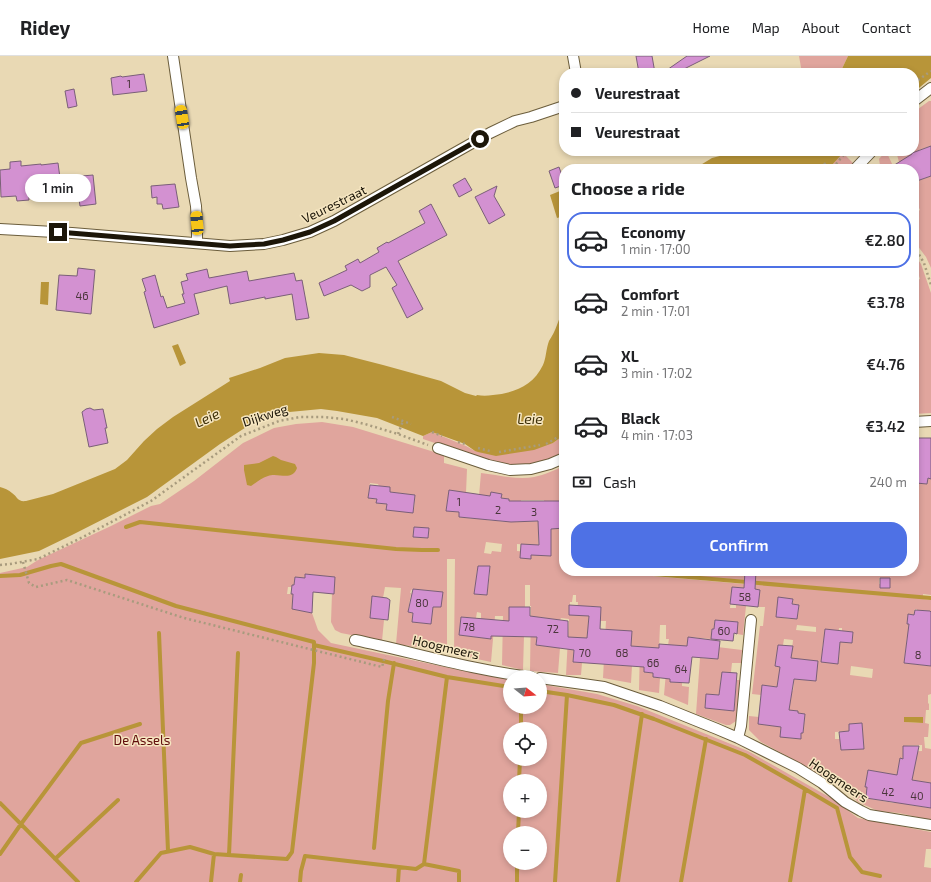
<!DOCTYPE html>
<meta charset="utf-8">
<style>
:root{--surface:#fff;--page:#f2f2f2;--text:#202124;--muted:#757577;--line:#e0e0e0;--accent:#4e71e5}
body{margin:0;font-family:"Exo 2",sans-serif;background:var(--page);color:var(--text);height:100vh;display:flex;flex-direction:column;font-size:15px;white-space:nowrap}
*{box-sizing:border-box;margin:0}
p{font-size:13px;color:var(--muted)}
.icon{flex:none;width:22px;height:22px;fill:none;stroke:currentColor;stroke-width:2;stroke-linecap:round;stroke-linejoin:round}
.map{position:relative;flex:1;overflow:hidden}
.side{position:absolute;left:559px;top:108px;width:360px;height:412px;display:flex;flex-direction:column;background:var(--surface);border-radius:16px;box-shadow:0 2px 6px #0003}
.side>*{flex:none}
.hud{position:absolute;left:559px;top:12px;width:360px;height:88px;border-radius:16px;box-shadow:0 2px 6px #0003;display:grid;align-content:center;height:88px;padding:0 12px;background:var(--surface)}
.needle{width:26px;rotate:107deg}
.tools{position:absolute;left:503px;top:614px;display:grid;gap:8px}
.tools a{display:grid;place-items:center;width:44px;height:44px;border-radius:50%;background:var(--surface);box-shadow:0 2px 6px #0003;font-size:20px}
.end{position:absolute;width:18px;height:18px;margin:-9px;border:5px solid #1c1609;background:#fff;box-shadow:0 0 0 2px #fff}
.from{border-radius:50%}
.bubble{position:absolute;height:28px;border-radius:14px;background:var(--surface);box-shadow:0 2px 6px #0003;font-size:13px;font-weight:600;line-height:28px;text-align:center}
.car{position:absolute;width:12px;height:24px;margin:-12px -6px;border-radius:5px;box-shadow:0 0 3px 1px #0007;background:linear-gradient(#f5c518 24%,#345 0 40%,#f5c518 0 76%,#345 0 86%,#f5c518 0)}
.hud b{display:flex;align-items:center;gap:14px;height:38px;font-size:15px}
.hud b+b{border-top:1px solid var(--line)}
.hud i{width:10px;height:10px;background:var(--text)}
ul{padding:0;list-style:none}
li{display:flex;align-items:center;gap:12px;height:56px;margin:0 8px 6px;padding:0 4px;border:2px solid transparent;border-radius:16px}
li div{flex:1}
li b{display:block;font-size:15px}
li em{font-style:normal;font-weight:600}
li.on{border-color:var(--accent)}
li>.icon{width:36px;height:36px;stroke-width:1.5}
h2{padding:0 12px;font-size:18px;line-height:48px}
.pay{display:flex;align-items:center;gap:10px;height:44px;padding:0 12px;font-size:15px}
.pay p{margin-inline-start:auto}
.action{display:flex;gap:8px;margin-top:auto;padding:8px 12px}
.action a{flex:1;height:46px;border-radius:16px;background:var(--accent);color:#fff;font-size:16px;font-weight:600;line-height:46px;text-align:center}
header{display:flex;align-items:center;gap:24px;box-sizing:border-box;height:56px;padding:0 20px;background:var(--surface);border-bottom:1px solid var(--line)}
header strong{font-size:19px}
nav{display:flex;gap:22px;margin-inline-start:auto;font-size:14px}
.map>svg:first-child{display:block}
</style>
<header>
<strong>Ridey</strong>
<nav><a>Home</a><a>Map</a><a>About</a><a>Contact</a></nav>
</header>
<div class="map">
<svg width="931" height="826" viewBox="0 0 931 826">
<rect width="100%" height="100%" fill="#e9d9b4"/>
<path fill="#e0a59d" fill-rule="evenodd" d="M799,0H848L840,17H802Z
M929,45H931V90L919,94L914,113H903L899,106L896,95H914V56Z
M886,95L893,110L888,113H882L880,109L879,103Z
M843,97L855,109L849,113H834L831,110Z
M931,120V212L926,201L914,185V158L920,154L918,150L914,153V124L915,126Z
M914,198L921,208L931,237V357L914,358V332L919,331L918,314L914,315V225L920,223L918,217L914,218Z
M322,366L353,371L444,399V407L467,413L466,437L449,435L446,454L459,456V461L477,463L481,417C498,419 517,424 534,421C545,419 554,414 564,410V445H559V453H557V466H560V472H564V494H562V503H564V515H641V519L744,528V524L687,520L643,515H707V519L712,520L713,515H745V520L755,521L756,515H914V433H916V427L927,428L928,422L931,423V539L923,538V543L931,544V556L930,555L917,554V553H915L914,559L908,558L907,568H912V572H916L918,576H921V579L923,583L907,582L904,607L931,610V638L928,639V647L929,648V654H926L925,667L929,668L928,681H924L925,692L931,693V727L918,725L917,732L912,731L911,737L904,736L903,743L910,744V749L931,752V764L899,757L878,755L858,746L846,735L807,711L761,686L749,674V660L759,661V668L773,670L777,631L762,629L761,639L752,638L760,570H763L765,551H758L759,534L732,531L730,552H736V549L746,550L743,579L737,578V566L715,564L714,573H712L711,583L688,581L686,598L673,597L670,626L682,627V630L689,631L688,649L664,639L668,594H675V589H668L669,583H666V569H660L659,594H655V592L647,591L646,598H645L644,616L653,617V621L660,622L659,637L639,634L640,590H630L631,575H610L609,590L614,591L613,609L632,610L631,627L603,622L606,565H600L601,551L590,550L587,582H575L573,606L582,607L581,619H566L569,563L561,562L560,564L539,561L536,589L560,592L558,617L530,615L531,550H530V529H525V551H509V580H524L523,614L502,609L503,560H495L491,606L454,598L455,503H447V595L396,588L401,532L385,531L383,542L372,541L370,562L384,564L382,585L341,577L335,574L331,566L332,537H334V521L306,518L305,522L295,521L294,529H293L292,531H288L287,538H293L292,553L312,557L318,574L331,587L464,615L510,623V651H540V628L597,638L637,650L748,695L831,742L858,762L931,776V793H926L924,811L931,812V826H0V517L27,511L38,504L111,470L151,450L160,448L194,425L243,387L274,372L296,368ZM370,427L378,428L379,430L390,431V436L415,439L414,453H402V455L387,454V448L376,447L377,443L368,442ZM491,437L502,438L501,442L509,443L508,466L487,464ZM521,444H544L545,465L516,466V459H523V453H521ZM414,471L429,473L428,482L413,481ZM543,474H551V500H539L538,477ZM486,486L502,488L501,496L492,495L491,498L484,497ZM517,488L532,489V496L517,495ZM477,515L490,516L487,539L475,538ZM879,522L890,523L889,532H880V528H879ZM413,533L434,535L431,568L412,566L413,557L408,556L411,537H410L411,534ZM573,539H576V546H578L577,559H569L570,546H572ZM778,541L793,543L792,548L799,549L798,558L792,557L791,563L777,561ZM477,556L481,557V563L493,564L491,583L459,579L461,561L476,562ZM797,569L816,571V576L796,574ZM839,572H842V575L853,576L852,587L840,585L838,608L834,607L836,594L822,593L824,582L838,583ZM784,583L793,584L790,612L775,610L778,589H783ZM801,603L817,606L815,625L779,621V618L784,619V618L795,619L796,609L803,610V606H801ZM851,610L873,613L872,622L850,619ZM786,623L794,624L793,635L789,634V639L791,640L788,656L795,657V655H798V657L805,658L803,677H801V683L789,682L790,676H788L789,668L780,667L783,639H784ZM904,661H923V667L904,666ZM862,667L864,693L841,694L840,683H835V676L849,675V668ZM510,673H540V703H510ZM922,689V695L903,696V690ZM900,703L915,706L912,721L897,718ZM868,714L884,717L883,726L897,728L894,747L866,742L867,731H865ZM510,725H540V755H510ZM510,777H540V807H510Z
M432,376L466,390L475,395L553,387L564,379V397L559,400L535,408L511,409L476,401L423,383V380Z
M701,589L742,594L741,607H732L731,616H723V622H721L719,639L706,638L705,652L734,655L737,624H740L736,665L730,669H726L696,658L700,602L717,603L719,593Z"/>
<path fill="#b89539" d="M848,0H931V22L914,36V17H840Z
M739,95H845L831,110L834,113H694L712,102Z
M560,135L564,147V160L557,162L550,139Z
M41,226H49L48,249L40,248Z
M564,242V379L553,387L534,394L496,400L478,396L475,395L465,388L432,376L423,380L377,362L337,355L321,353L279,357L257,364L220,388L147,441L72,479L39,495L0,503V431C4,432 9,434 12,437C18,441 17,446 26,445L53,438L115,413L127,404L144,385L157,373L173,361L230,325L229,322L260,312L285,302L319,297L344,299L383,309L441,325L465,337L476,340L477,339C482,340 487,340 493,339C514,337 533,330 543,309C546,303 546,293 549,285C552,280 555,275 557,269C561,260 562,251 564,242Z
M178,288L186,307L180,310L172,290Z
M273,400L276,401L281,404L295,408L297,412C292,426 278,416 268,420C261,422 256,427 251,430L247,429L244,414V409L259,407Z
M904,661H923V667L904,666Z"/>
<g fill="none" stroke-linecap="round" stroke-linejoin="round">
<path stroke="#b89539" stroke-width="4" d="M126,471L140,466L396,493L422,494H438
M619,515L931,542
M0,520L20,519L51,510L61,508L176,550L314,586V607L292,796L287,803L214,798L211,826
M159,577L168,795
M314,589L383,605L447,621L510,631
M540,635L567,639L614,649L654,663L745,699L805,733L790,826
M521,673V651
M519,725L520,703
M805,733L837,752L850,801L862,816L880,820
M0,747L78,826
M518,777L519,755
M374,792L388,645L394,607
M0,798L21,768L81,687L140,668
M229,799L238,597
M55,803L118,744
M424,808L459,815V826
M517,825V807
M136,826L161,797L190,791L214,798
M240,826L241,819
M300,826L301,815L305,800L416,813L424,808L447,621
M398,826L399,811
M555,826L567,639
M618,826L642,658
M681,826L706,683"/>
</g>
<path fill="#d391d1" stroke="#7a5f78" d="M636,0H652L655,17H639Z
M687,0H710L676,17H665L664,16Z
M144,18L147,35L113,39L111,22L121,20L122,21Z
M74,33L77,50L68,52L65,35Z
M931,90V120L914,126V113H888L912,98V97Z
M21,105V110L41,108V109L58,107L60,122L93,119L96,148L80,150L79,143L54,145L52,128L28,131L29,144L17,145L16,140L1,141L0,114L10,113V106Z
M559,111L564,125V129L555,132L549,115Z
M465,122L472,134L459,141L453,129Z
M175,128L179,151L163,153L162,148H157V141L152,142L151,130Z
M497,130L494,140L505,159L489,168L475,141Z
M431,148L447,179L398,205L423,253L407,262L392,232L397,229L386,211L370,219V231L362,235L351,229L324,240L319,227L347,214L345,210L358,203L360,207L379,196L377,192L387,186L388,187L425,167L419,155Z
M78,212L95,214L91,258L56,254L59,219L77,220Z
M207,213L209,222L247,215L249,225L294,217L296,225L302,224L309,262L296,264L292,238L265,243V241L230,248L227,230L194,238L199,258L154,272L144,236L146,235L142,223L155,219L161,241L163,240L167,252L185,247L182,238H184L181,226L188,224L186,218Z
M90,352L94,354L103,353L107,372H105L108,387L89,391L82,356L86,353Z
M917,382H931V423L928,422L927,428L916,427V425L914,424V389H917Z
M370,429L390,431V436L415,439L413,457L386,454L387,448L376,447L377,443L368,442Z
M449,434L490,440L491,436L502,438L501,442L509,443V445H564V472L551,473V500L531,499V503L520,502L521,488L539,489L538,465L511,466L459,461V456L446,455Z
M414,471L429,472L428,482L413,481Z
M478,510H490L487,539L474,538Z
M745,515H756L755,533L760,534L758,551L730,548L732,531L744,532Z
M305,518L335,521L334,538L313,536L312,557L292,553L293,538H291L292,529H294L295,521L305,522Z
M880,522H890V532H880Z
M413,533L443,536L441,551H433L431,568L412,566L413,557L408,556Z
M372,540L387,542L390,544L388,564L370,562Z
M778,541L793,543L792,548L799,549L797,563L776,561Z
M569,549L601,551L600,573L632,575L631,590L659,592V588L687,590L688,581L720,585L718,603L692,601L689,627L670,626V623L653,621V617L644,616V611L573,606L574,594L536,589L537,581L491,580V583L459,579L461,561L509,565V551H530V560L568,565V581L587,582L589,560L569,559Z
M915,554L930,555L931,556V610L904,607L909,568H907L908,558L914,559Z
M715,564L738,566L737,578L734,577L733,585L711,583L712,573H714Z
M825,573L853,576L852,587L840,586L838,608L821,606Z
M778,589L793,590L791,602L818,605L816,625L794,623L789,654L798,655V657L805,658L803,677H801V683L780,681L781,671L758,668L762,629L777,631L780,611L775,610Z
M722,616L737,617L734,655L705,652L706,638L719,639Z
M862,667L864,693L841,694L839,676L849,675V668Z
M903,690H919L912,724L931,727V752L866,742L867,731H865L868,714L897,719L900,702L903,703Z"/>
<g fill="none" stroke-linecap="round" stroke-linejoin="round">
<g stroke="#6b5d3c" stroke-width="12">
<path id="street" d="M173,0L191,122L196,150L197,167V187
M573,0L576,17
M914,45L931,32
M855,113L872,95
M0,173L72,177L230,190L264,188L283,184L310,176L334,165L490,77L515,65L531,61L564,50
M914,366L931,365
M438,392L488,409L510,414L531,413L550,408L564,402
M355,584C413,596 471,614 531,621
M540,622L604,631L660,650L717,673L738,682L798,712L822,727L845,746L861,755L869,759L931,769
M738,682L741,670L751,564"/>
</g>
<path stroke="#a89b7e" stroke-width="2.5" stroke-dasharray="2 3" stroke-linecap="butt" d="M914,27L931,15
M824,107L829,113
M836,108L847,95
M914,190L924,207L931,229
M392,361L411,368
M432,376L442,380
M398,378L403,365
M458,386L465,388
M546,388L558,381
M478,392L490,395
M499,396L540,389
M23,506L29,527L36,531L67,524L184,562L382,611L385,600
M0,509L10,508L38,503L83,481L151,445L241,380L279,365L300,361H324L344,363L365,368L398,378L428,389"/>
<use href="#street" stroke="#fff" stroke-width="10"/>
</g>
<g fill="none" stroke-linecap="round" stroke-linejoin="round">
<path stroke="#1c1609" stroke-width="5" d="M58,176L230,190L246,189L264,188L283,184L310,176L334,165L480,83"/>
</g>
<g text-anchor="middle" stroke-width="3" stroke-linejoin="round" paint-order="stroke">
<g font-size="11" fill="#4a353b">
<text x="129" y="32">1</text>
<text x="82" y="244">46</text>
<text x="459" y="450">1</text>
<text x="498" y="458">2</text>
<text x="534" y="460">3</text>
<text x="745" y="545">58</text>
<text x="422" y="551">80</text>
<text x="469" y="575">78</text>
<text x="553" y="577">72</text>
<text x="724" y="579">60</text>
<text x="585" y="601">70</text>
<text x="622" y="601">68</text>
<text x="918" y="603">8</text>
<text x="653" y="611">66</text>
<text x="681" y="617">64</text>
<text x="888" y="740">42</text>
<text x="917" y="744">40</text>
</g>
<g font-size="13" fill="#1c1609" stroke="#f6e6c1">
<text transform="translate(334 148) rotate(-26)" y="5">Veurestraat</text>
<text transform="translate(265 359) rotate(-18)" y="5">Dijkweg</text>
<text transform="translate(446 591) rotate(13)" y="5">Hoogmeers</text>
<text transform="translate(839 724) rotate(34)" y="5">Hoogmeers</text>
</g>
<g font-size="13" fill="#600c0b" stroke="#f6e6c1">
<text x="142" y="689">De Assels</text>
</g>
<g font-size="14" font-style="italic" fill="#3f3109" stroke="#f6e6c1">
<text transform="translate(207 362) rotate(-26)" y="5">Leie</text>
<text x="530" y="368">Leie</text>
</g>
</g>
</svg>
<div class="tools">
<a><svg class="needle" viewBox="-14 -14 28 28"><path d="M0-13l5 13h-10z" fill="#e53935"/><path d="M0 13l5-13h-10z" fill="#757577"/></svg></a>
<a><svg class="icon" aria-label="locate" viewBox="0 0 24 24"><circle cx="12" cy="12" r="6"/><path d="M12 2v4M12 18v4M2 12h4M18 12h4"/></svg></a>
<a>+</a>
<a>−</a>
</div>
<i class="end from" style="left:480px;top:83px"></i>
<i class="end" style="left:58px;top:176px"></i>
<div class="bubble" style="left:25px;top:118px;width:66px">1 min</div>
<i class="car" style="left:182px;top:61px;rotate:351deg"></i>
<i class="car" style="left:197px;top:167px;rotate:355deg"></i>
<div class="hud">
<b><i class="from"></i>Veurestraat</b>
<b><i></i>Veurestraat</b>
</div>
<section class="side">
<h2>Choose a ride</h2>
<ul>
<li class="on"><svg class="icon" aria-label="car" viewBox="0 0 24 24"><path d="M5 17H2v-5l4-1 3-4h7l3 4 3 1v5h-3M9 17h6M6 11h13"/><circle cx="7" cy="17" r="2"/><circle cx="17" cy="17" r="2"/></svg><div><b>Economy</b><p>1 min · 17:00</p></div><em>€2.80</em></li>
<li><svg class="icon" aria-label="car" viewBox="0 0 24 24"><path d="M5 17H2v-5l4-1 3-4h7l3 4 3 1v5h-3M9 17h6M6 11h13"/><circle cx="7" cy="17" r="2"/><circle cx="17" cy="17" r="2"/></svg><div><b>Comfort</b><p>2 min · 17:01</p></div><em>€3.78</em></li>
<li><svg class="icon" aria-label="car" viewBox="0 0 24 24"><path d="M5 17H2v-5l4-1 3-4h7l3 4 3 1v5h-3M9 17h6M6 11h13"/><circle cx="7" cy="17" r="2"/><circle cx="17" cy="17" r="2"/></svg><div><b>XL</b><p>3 min · 17:02</p></div><em>€4.76</em></li>
<li><svg class="icon" aria-label="car" viewBox="0 0 24 24"><path d="M5 17H2v-5l4-1 3-4h7l3 4 3 1v5h-3M9 17h6M6 11h13"/><circle cx="7" cy="17" r="2"/><circle cx="17" cy="17" r="2"/></svg><div><b>Black</b><p>4 min · 17:03</p></div><em>€3.42</em></li>
</ul>
<div class="pay"><svg class="icon" aria-label="cash" viewBox="0 0 24 24"><path d="M3 7h18v10H3z"/><circle cx="12" cy="12" r="2"/></svg>Cash<p>240 m</p></div>
<div class="action"><a>Confirm</a></div>
</section>
</div>
